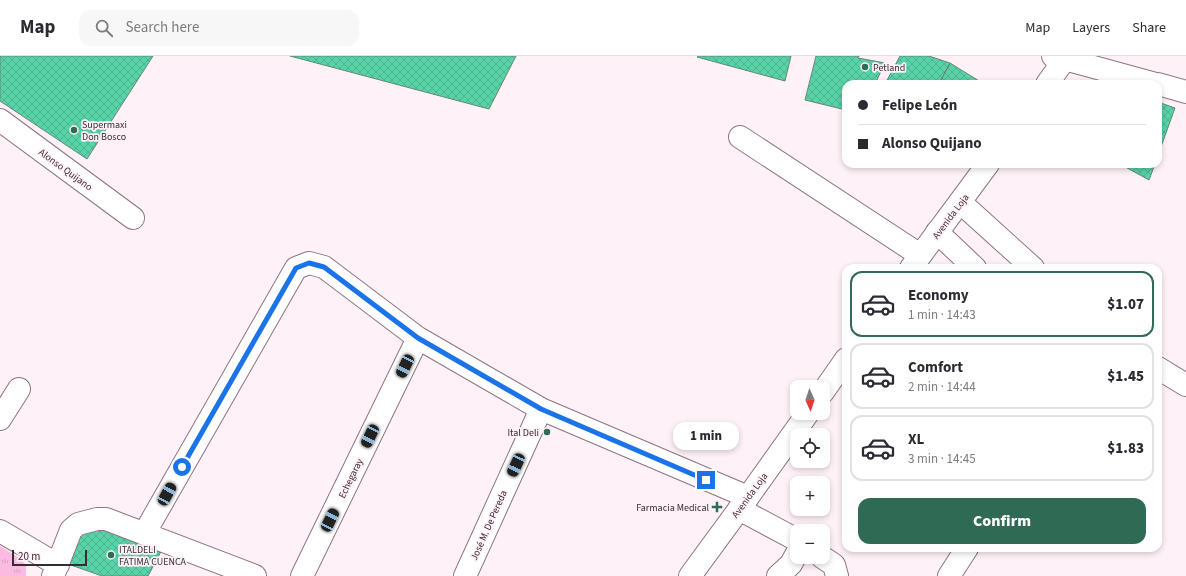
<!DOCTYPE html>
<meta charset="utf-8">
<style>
:root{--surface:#fff;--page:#f7f7f7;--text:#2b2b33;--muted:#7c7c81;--line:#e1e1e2;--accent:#2f6a54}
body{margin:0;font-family:"Source Sans 3",sans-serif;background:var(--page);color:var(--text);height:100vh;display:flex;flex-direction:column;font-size:15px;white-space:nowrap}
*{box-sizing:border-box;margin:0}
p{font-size:13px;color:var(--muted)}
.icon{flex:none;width:22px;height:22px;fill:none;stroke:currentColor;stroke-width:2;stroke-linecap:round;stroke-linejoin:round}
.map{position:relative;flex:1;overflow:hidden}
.details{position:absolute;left:842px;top:208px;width:320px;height:288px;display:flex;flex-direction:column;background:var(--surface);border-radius:12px;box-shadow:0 2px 6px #0003}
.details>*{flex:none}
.hud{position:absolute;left:842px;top:24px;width:320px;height:88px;border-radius:12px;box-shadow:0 2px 6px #0003;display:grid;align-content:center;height:88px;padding:0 16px;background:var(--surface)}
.needle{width:26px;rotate:177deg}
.tools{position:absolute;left:790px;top:324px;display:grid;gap:8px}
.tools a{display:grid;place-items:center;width:40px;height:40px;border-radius:8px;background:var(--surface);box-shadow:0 2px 6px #0003;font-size:20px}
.scale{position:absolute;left:12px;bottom:10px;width:75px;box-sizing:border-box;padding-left:4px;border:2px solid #382c33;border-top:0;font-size:11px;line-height:14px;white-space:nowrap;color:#382c33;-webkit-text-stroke:3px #fef1f8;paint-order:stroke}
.end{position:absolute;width:18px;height:18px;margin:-9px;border:5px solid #1a73e8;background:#fff;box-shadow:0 0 0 2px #fff}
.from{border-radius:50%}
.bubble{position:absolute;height:28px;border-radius:12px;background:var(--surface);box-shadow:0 2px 6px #0003;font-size:13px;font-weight:800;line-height:28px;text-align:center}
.car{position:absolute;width:12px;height:24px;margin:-12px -6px;border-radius:5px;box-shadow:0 0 3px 1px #0007;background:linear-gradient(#222 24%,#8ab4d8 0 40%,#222 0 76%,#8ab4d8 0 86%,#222 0)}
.hud b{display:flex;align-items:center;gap:14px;height:38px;font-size:15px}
.hud b+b{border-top:1px solid var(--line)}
.hud i{width:10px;height:10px;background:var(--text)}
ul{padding:7px 0 0;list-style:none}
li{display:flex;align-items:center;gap:12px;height:66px;margin:0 8px 6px;padding:0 8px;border:2px solid var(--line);border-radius:12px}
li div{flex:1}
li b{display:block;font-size:15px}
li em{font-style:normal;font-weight:800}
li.current{border-color:var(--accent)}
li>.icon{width:36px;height:36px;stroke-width:1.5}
.button{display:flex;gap:8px;margin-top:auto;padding:8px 16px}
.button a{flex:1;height:46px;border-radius:12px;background:var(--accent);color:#fff;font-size:16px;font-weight:800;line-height:46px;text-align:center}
header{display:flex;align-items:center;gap:24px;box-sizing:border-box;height:56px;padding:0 20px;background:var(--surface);border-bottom:1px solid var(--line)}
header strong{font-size:19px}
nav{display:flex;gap:22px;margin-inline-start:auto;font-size:14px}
.search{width:280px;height:36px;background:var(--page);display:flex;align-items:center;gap:10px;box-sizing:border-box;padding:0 14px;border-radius:12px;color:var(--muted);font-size:15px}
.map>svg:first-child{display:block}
</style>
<header>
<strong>Map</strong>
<div class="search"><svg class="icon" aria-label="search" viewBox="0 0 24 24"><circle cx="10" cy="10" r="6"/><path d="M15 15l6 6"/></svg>Search here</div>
<nav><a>Map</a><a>Layers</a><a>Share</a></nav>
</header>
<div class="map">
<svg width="1186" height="520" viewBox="0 0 1186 520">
<defs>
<pattern id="park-tufts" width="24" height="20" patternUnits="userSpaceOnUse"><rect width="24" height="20" fill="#fbbae0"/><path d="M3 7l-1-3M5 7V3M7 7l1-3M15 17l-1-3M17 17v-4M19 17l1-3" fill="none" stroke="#d8a0c1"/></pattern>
<pattern id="building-cross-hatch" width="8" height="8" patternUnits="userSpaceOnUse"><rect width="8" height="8" fill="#58d3a7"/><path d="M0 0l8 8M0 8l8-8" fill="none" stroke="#4db590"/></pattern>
</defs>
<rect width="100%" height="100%" fill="#fef1f8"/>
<path fill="url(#park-tufts)" d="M0,490L21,503L26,510V520H0Z"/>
<path fill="url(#building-cross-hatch)" stroke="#678779" d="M0,0H153L87,103L0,45Z
M290,0H516L489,53Z
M698,0H791L785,25L697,1Z
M816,0H859L858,2L885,7L875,28H846V54L805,44Z
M900,0H929L950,7L939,28H885Z
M950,7L984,28H939Z
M1158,46L1175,52L1158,99Z
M1120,108H1155L1149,124Z
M89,467L164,490L148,520H102L68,508L58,510Z"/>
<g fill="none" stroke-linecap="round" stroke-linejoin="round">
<g stroke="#8f7383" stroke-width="24">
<path id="minor" d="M0,64L133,162
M740,81L920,199
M960,146L1033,212
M937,176L975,212
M1158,312L1186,329
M0,363L19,333
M739,453L797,484
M0,475L58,509
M144,478L296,212L309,207L324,211L418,282L541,353L748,441
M822,501L834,509L837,520
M53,520L71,474L78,468L97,463H106L255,520
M302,520L418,282
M465,520L541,353
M778,520L791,508L797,497
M949,520L967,492"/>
</g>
<g stroke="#8f7383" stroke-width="24">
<path id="major" d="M1053,0L1156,28
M1047,28L1067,0
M1158,28L1186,36
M911,212L988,108
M823,336L846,303
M690,520L748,441L808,357"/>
</g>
<use href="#minor" stroke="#fff" stroke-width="22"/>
<use href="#major" stroke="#fff" stroke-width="22"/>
</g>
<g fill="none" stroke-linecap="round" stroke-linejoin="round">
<path stroke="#1a73e8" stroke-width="5" d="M182,411L296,212L309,207L324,211L418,282L541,353L706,424"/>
</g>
<g fill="#2f6a54" stroke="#fef1f8" stroke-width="1.5">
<circle cx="865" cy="11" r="4"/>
<circle cx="74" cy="74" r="4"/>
<circle cx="547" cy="376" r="4"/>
<path d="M715 445h4v4h4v4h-4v4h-4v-4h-4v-4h4z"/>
<circle cx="111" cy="499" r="4"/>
</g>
<g text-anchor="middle" stroke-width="3.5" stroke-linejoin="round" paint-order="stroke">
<g font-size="10" fill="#382c33" stroke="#fef1f8" text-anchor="start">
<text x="873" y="15">Petland</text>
<text x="82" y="72">Supermaxi<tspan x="82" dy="12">Don Bosco</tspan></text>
<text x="539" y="380" text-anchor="end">Ital Deli</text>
<text x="709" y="455" text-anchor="end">Farmacia Medical</text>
<text x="119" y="497">ITALDELI<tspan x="119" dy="12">FATIMA CUENCA</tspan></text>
</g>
<g font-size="10" fill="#382c33" stroke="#fef1f8">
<text transform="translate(66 113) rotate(36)" y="4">Alonso Quijano</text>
<text transform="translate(950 160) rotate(-53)" y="4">Avenida Loja</text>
<text transform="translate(350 422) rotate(-64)" y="4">Echegaray</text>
<text transform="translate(749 439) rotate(-54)" y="4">Avenida Loja</text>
<text transform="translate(488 469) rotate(-66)" y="4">José M. De Pereda</text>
</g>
</g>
</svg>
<div class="tools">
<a><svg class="needle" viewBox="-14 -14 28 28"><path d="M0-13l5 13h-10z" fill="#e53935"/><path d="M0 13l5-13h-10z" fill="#7c7c81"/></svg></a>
<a><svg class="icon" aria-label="locate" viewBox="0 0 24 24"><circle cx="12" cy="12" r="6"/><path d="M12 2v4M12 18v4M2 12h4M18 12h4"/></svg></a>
<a>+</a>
<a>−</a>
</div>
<div class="scale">20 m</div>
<i class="end from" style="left:182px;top:411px"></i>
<i class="end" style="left:706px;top:424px"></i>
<div class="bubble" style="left:673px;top:366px;width:66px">1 min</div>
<i class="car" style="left:405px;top:310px;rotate:206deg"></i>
<i class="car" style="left:370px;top:380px;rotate:206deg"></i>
<i class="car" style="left:516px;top:409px;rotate:205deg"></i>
<i class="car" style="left:167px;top:438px;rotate:29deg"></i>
<i class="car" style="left:330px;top:464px;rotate:26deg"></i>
<div class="hud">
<b><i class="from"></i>Felipe León</b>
<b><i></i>Alonso Quijano</b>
</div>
<section class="details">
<ul>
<li class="current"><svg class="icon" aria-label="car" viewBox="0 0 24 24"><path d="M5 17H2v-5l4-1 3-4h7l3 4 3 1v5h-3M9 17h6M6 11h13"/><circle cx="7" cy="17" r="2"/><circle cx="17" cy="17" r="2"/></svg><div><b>Economy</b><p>1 min · 14:43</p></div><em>$1.07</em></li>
<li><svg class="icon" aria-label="car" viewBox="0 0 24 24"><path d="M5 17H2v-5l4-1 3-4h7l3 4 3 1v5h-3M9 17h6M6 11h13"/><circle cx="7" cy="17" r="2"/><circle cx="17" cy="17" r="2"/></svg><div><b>Comfort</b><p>2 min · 14:44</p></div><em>$1.45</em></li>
<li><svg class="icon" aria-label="car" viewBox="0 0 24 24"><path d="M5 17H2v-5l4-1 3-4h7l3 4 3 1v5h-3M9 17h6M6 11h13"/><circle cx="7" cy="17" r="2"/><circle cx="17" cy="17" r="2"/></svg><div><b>XL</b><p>3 min · 14:45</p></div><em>$1.83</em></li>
</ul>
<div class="button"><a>Confirm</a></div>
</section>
</div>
